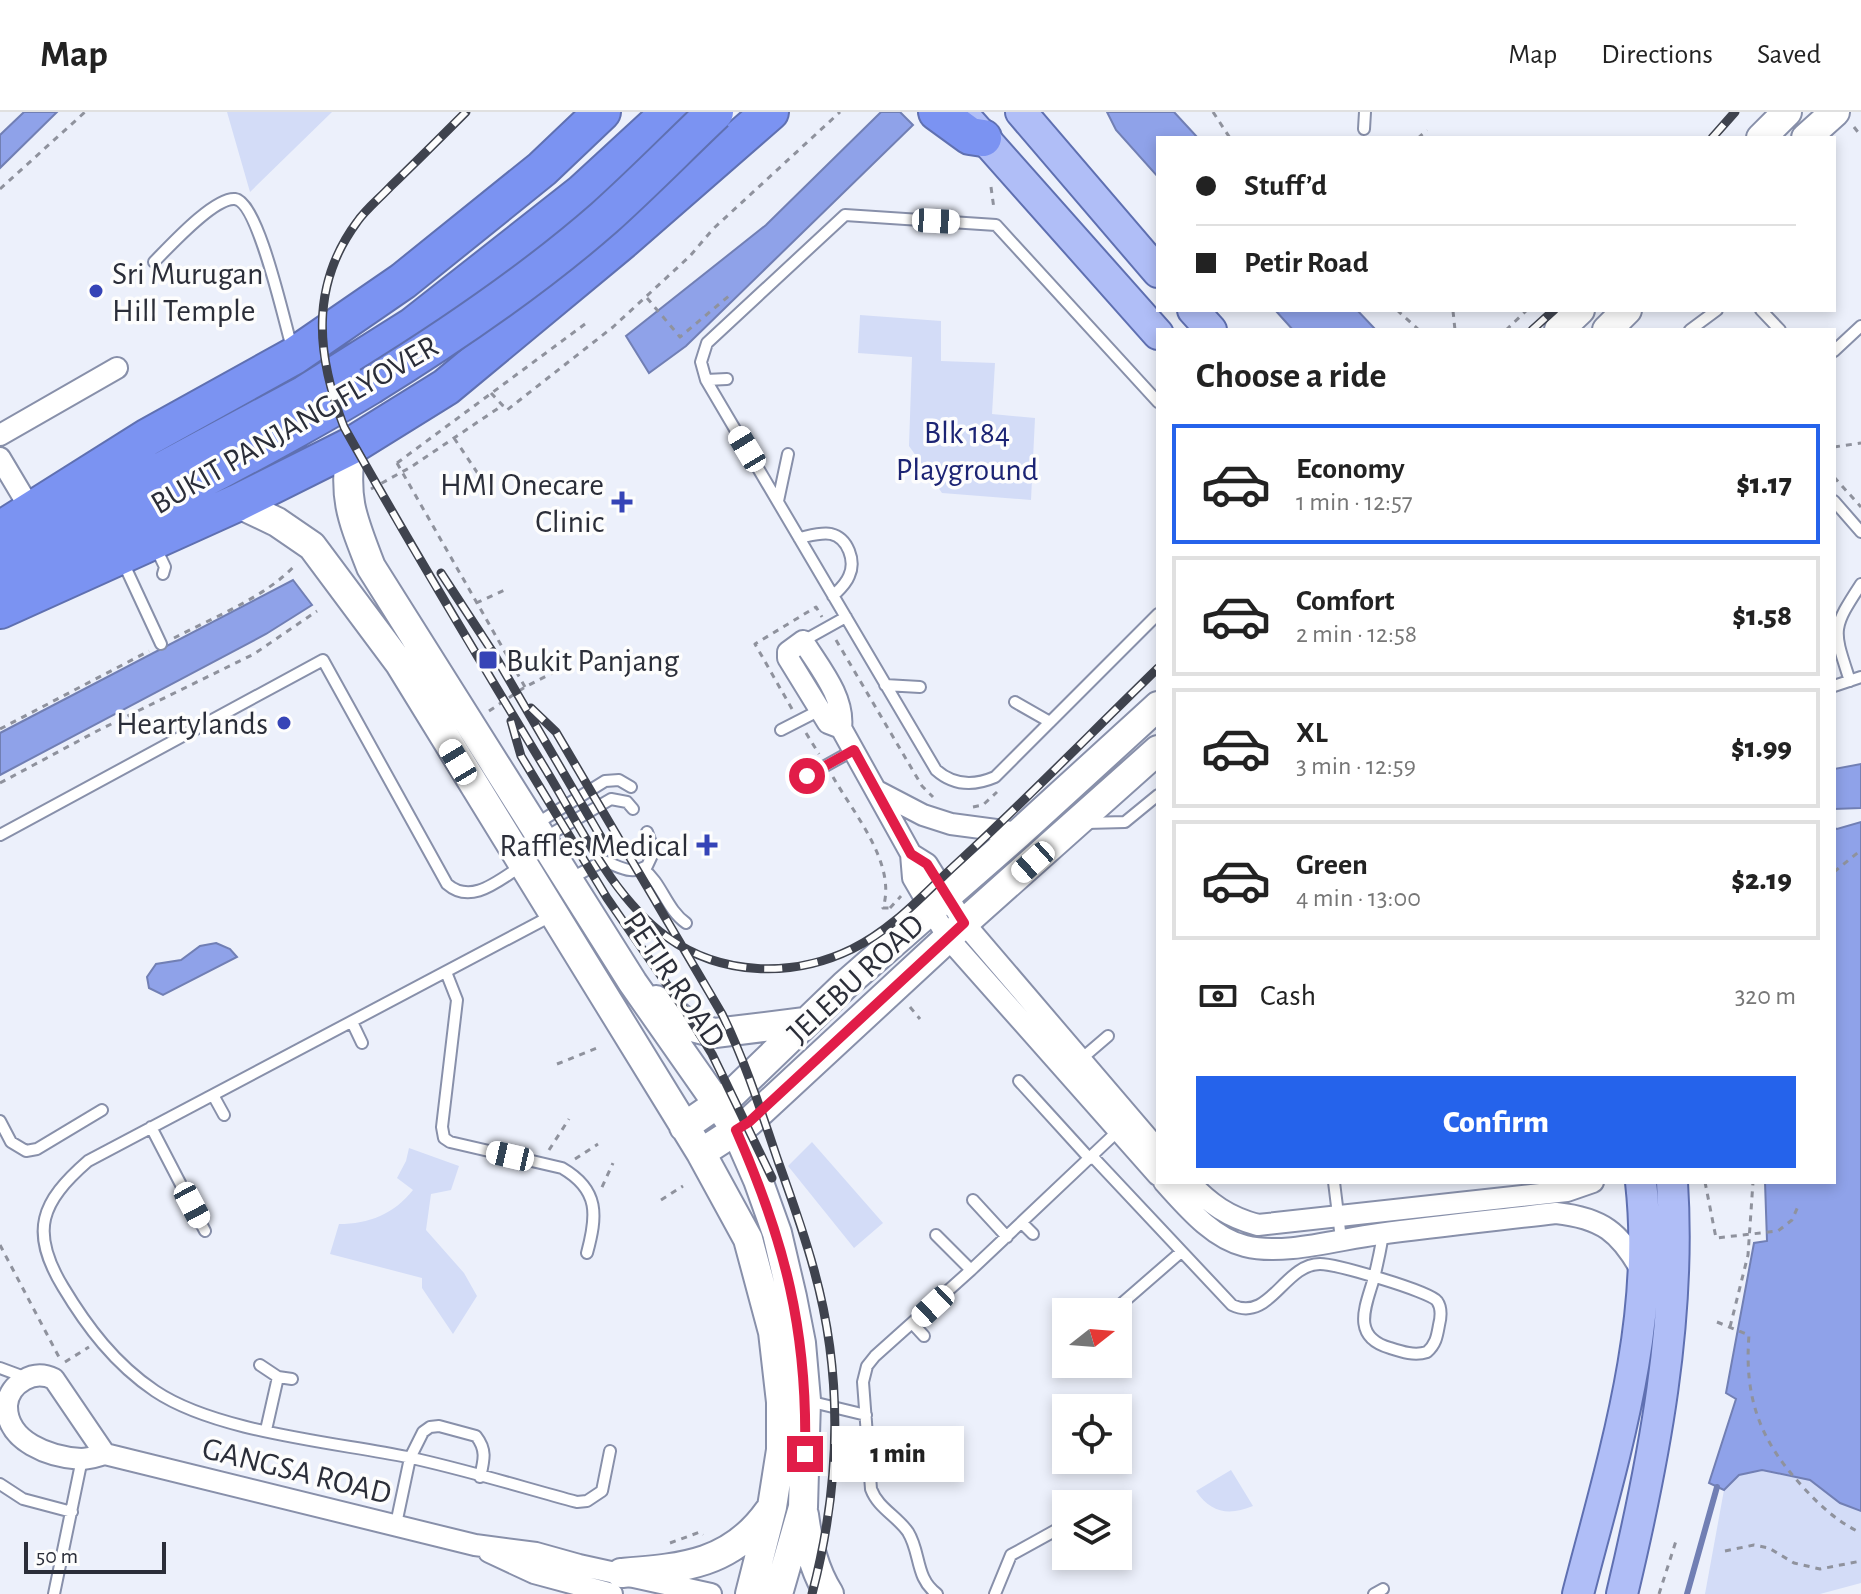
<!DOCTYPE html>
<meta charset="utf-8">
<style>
:root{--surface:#fff;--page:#f2f2f2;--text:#222;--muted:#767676;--line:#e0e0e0;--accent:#2563eb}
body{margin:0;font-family:"Alegreya Sans",sans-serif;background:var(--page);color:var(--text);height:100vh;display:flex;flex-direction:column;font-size:30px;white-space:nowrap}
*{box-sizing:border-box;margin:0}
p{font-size:26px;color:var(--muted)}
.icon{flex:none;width:44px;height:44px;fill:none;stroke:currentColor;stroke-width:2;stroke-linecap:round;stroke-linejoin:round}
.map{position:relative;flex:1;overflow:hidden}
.details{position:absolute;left:1156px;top:216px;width:680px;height:856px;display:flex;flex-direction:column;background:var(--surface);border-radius:0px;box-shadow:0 4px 12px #0003}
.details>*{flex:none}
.banner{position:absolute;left:1156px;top:24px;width:680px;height:176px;border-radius:0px;box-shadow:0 4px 12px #0003;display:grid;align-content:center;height:176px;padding:0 40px;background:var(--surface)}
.needle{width:52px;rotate:73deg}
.tools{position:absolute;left:1052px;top:1186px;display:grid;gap:16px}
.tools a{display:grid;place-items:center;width:80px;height:80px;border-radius:0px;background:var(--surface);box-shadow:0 4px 12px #0003;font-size:40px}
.scale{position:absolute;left:24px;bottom:20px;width:142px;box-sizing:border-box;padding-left:8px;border:4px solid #2b2e39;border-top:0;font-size:22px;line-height:28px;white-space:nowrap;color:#2b2e39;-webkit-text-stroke:6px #fdfdfd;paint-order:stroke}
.end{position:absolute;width:36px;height:36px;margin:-18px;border:10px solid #e11d48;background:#fff;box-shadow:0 0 0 4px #fff}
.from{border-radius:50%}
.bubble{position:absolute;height:56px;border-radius:0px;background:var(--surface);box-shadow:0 4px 12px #0003;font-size:26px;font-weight:800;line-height:56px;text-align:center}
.car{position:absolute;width:24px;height:48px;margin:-24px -12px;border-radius:10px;box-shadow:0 0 6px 2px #0007;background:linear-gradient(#fff 24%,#345 0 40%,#fff 0 76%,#345 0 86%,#fff 0)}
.banner b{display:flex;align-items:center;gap:28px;height:76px;font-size:30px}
.banner b+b{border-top:2px solid var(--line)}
.banner i{width:20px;height:20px;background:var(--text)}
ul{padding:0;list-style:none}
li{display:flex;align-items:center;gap:24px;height:120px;margin:0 16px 12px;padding:0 24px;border:4px solid var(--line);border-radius:0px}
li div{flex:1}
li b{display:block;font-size:30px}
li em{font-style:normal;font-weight:800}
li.selected{border-color:var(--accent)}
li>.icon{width:72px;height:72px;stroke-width:1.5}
h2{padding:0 40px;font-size:36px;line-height:96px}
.pay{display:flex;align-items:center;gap:20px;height:88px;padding:0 40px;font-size:30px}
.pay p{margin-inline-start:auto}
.cta{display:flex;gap:16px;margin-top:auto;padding:16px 40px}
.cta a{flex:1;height:92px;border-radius:0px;background:var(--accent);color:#fff;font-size:32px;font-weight:800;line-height:92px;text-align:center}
header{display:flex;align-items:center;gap:48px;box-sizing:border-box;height:112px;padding:0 40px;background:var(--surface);border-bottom:2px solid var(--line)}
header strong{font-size:38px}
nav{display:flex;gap:44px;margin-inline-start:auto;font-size:28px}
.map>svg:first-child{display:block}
</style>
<header>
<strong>Map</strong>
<nav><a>Map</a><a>Directions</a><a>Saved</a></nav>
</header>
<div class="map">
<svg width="1861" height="1482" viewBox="0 0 1861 1482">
<rect width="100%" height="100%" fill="#ecf0fb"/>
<path fill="#d3dcf7" d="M227,0H332L250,80Z
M860,203L941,209V249L995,251L992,302L1035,306L1031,388L942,381L909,334L912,245L858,241Z
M812,1030L883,1111L854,1136L788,1054Z
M409,1036L459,1054L451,1078L431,1082L426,1118L464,1161L477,1184L453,1222L422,1176V1166L330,1142L339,1112C369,1112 394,1102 413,1078L397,1066L406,1049Z
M1231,1358L1253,1394C1229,1404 1211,1401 1196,1379Z
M1762,1358L1810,1368L1840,1391L1861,1399V1471L1820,1482H1705L1724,1378L1739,1363Z"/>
<path fill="#8fa2e9" stroke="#717fb4" stroke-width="2" d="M24,0H57L0,56V23Z
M881,0H900L913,13L686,234L649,261L626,224L766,113Z
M1107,0H1174L1198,26H1158V65L1116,18Z
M1275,198H1357L1376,218H1293Z
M293,468L312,493L266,522L0,663V621Z
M1861,652V696L1834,697V657Z
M1861,710V1399L1840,1391L1810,1368L1762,1358L1739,1363L1724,1378L1709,1371L1736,1287L1726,1281L1754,1131L1767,1129L1765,1070H1834V716L1837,717Z
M216,831L230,837L237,845L163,883L149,876L147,865L156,852L181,848L200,834Z"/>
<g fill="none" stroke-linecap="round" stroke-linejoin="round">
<path stroke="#717fb4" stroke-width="6" d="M1687,1482L1717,1375"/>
<g stroke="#8890aa" stroke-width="14">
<path id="lane" d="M1364,17L1365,0
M154,150C169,135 214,85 235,87C259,90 285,214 293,239
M1761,198L1780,218
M1690,218L1717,198
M1834,239L1861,214
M706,268L727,267
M1158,290L996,113L845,103L707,231L701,250L706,268L936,658C954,674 974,674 995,665L1158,502
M778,389L788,342
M1834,389L1861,420
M799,426C809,424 821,420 831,422C848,426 856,449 849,464C846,472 839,478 833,484
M155,434L165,455L163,462
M122,448L161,532
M803,529L846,505
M1850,569C1833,517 1831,518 1861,472
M885,573L920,575
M1834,574L1861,565
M1015,590L1050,610
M781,618L822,597
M807,664L854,638
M1086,711L1125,710L1158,683
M536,712L605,669L619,668L631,675
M0,723L323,548L447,772C472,794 500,767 523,753
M544,726L611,687L627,690L633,697
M643,757C662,771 666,797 686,811
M568,768L603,749C620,754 630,764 647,754L654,739L647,720
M551,804L88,1049C41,1090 29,1119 63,1175C87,1215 115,1252 155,1279C216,1320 333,1330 407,1345C464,1357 521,1375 577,1390L587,1389L602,1379L610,1339
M446,860L457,888L442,1015L444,1026L450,1030L562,1056C600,1078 597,1104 587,1141
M352,910L362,931
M1080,948L1108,924
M1019,969L1090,1047
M213,983L224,1003
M0,1009L11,1030L26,1039L37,1037L102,998
M151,1015L205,1119
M1092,1044L1232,1193C1270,1211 1284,1152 1320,1152C1336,1152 1429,1179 1437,1189C1442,1196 1441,1205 1439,1213C1437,1224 1436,1232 1427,1240C1415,1244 1402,1240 1390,1236C1348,1224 1368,1190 1375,1162C1378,1148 1382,1133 1383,1119
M1334,1070L1341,1127
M973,1088L1007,1125
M1022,1111L1033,1122
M936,1123L971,1158
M1112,1200L1181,1140
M913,1212L924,1224
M260,1253L278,1265L292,1267
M0,1256L27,1266
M808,1289L866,1303
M266,1318L278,1265
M0,1372L23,1387L72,1400
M396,1412L410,1346L423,1320L430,1315L439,1314L476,1324C487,1338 484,1348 480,1365
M54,1482L82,1347
M937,1482C915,1466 921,1441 908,1420C897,1404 878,1396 871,1377L863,1270L867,1254L875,1244L971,1158L1120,1017
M995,1482L1011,1443L1058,1417
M1374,1482L1383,1477"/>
</g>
<g stroke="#8890aa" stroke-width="24">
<path id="street" d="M0,323L117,256
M0,346L31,398
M841,616L828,611L788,546V540L803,529C819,555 845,585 841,616L911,742L927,752L964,811L1158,1038
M877,679L923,703L951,712L1019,721
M911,742L913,766L948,826L1158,1063
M1164,1070C1186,1094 1212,1126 1245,1134C1284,1144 1339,1127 1379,1122C1438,1114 1497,1108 1556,1101C1602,1106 1620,1120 1642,1160
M1189,1070C1210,1092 1228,1105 1258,1113L1567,1079L1593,1070
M105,1342L54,1267C44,1262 34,1262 24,1268C15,1273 8,1282 7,1293C6,1330 50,1345 81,1347C89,1347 97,1344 105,1342L475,1433L536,1441L579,1453L711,1482
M489,1440L534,1461L612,1482"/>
</g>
<g stroke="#8890aa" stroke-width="32">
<path id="secondary" d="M1761,26L1787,0
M1806,26L1835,0
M1559,218L1580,198
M1607,218L1627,198
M351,334C343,387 352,406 371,455L633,871L736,1018L758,1068L777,1121L792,1185L801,1231L806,1288L803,1395L778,1482
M237,391L277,410L312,434L400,552L701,1041L748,1127L773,1220L781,1290V1338L772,1395L750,1482
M656,888L692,915L715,921L805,910
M684,1015L733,981L845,873L1019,721L1158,594
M701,1041L749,1010L964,811L1158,638
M804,1403C808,1432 814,1458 829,1482
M621,1461C682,1456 731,1453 769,1399"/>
</g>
<g stroke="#5f70b1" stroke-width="34">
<path id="primary" d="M1021,0L1158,160
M968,8L1158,222
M1193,198L1211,218
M1578,1482C1613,1347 1657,1211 1641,1070
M1622,1482C1654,1348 1681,1208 1672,1070"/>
</g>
<g stroke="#5f70b1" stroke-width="40">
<path id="highway" d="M937,0L970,24L983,26
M8,413L148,325L294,244L403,169L542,57L602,0
M0,438L163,358L305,282L413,214L582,81L670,0
M0,470C124,407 251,346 370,274
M0,498L237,391L351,334L446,275L622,129L770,0"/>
</g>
<path stroke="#8f929d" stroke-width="3" stroke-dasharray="6 6" stroke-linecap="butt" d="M1213,0L1230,26
M1854,15L1861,24
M1418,26L1427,18
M1710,26L1737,0
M991,75L994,97
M0,77L85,0
M647,186L680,225L730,183
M1397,198L1419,218
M1453,199L1455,218
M1506,218L1527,198
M491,281L507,298L613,215L690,144L713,117L840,0
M454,326L493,384
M1834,335L1861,331
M397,351L585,212
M1834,365L1861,395
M371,377L411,355L503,293
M476,491L507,477
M174,526C212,506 268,484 296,452
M836,528L922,674L933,685
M792,597L755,532L816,495L822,505
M489,599L525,575L558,558
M0,617L149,539
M806,621L819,642
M833,665C854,702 897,752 883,796H890L893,799
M0,671L97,619L254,542L317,499
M973,695L983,693L997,680
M1834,760L1861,738
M890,796L901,784
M910,895L920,907
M557,952L597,936
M549,1038L569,1007
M575,1047L598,1032
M1705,1070L1716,1126L1778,1119L1792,1108L1799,1092
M602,1075L613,1051
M661,1088L683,1074
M0,1133L60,1247
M1717,1210L1749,1223C1744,1286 1760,1329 1803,1375C1820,1394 1838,1410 1861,1421
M1730,1215L1748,1143L1753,1070
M65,1250L89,1235
M670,1431L700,1420L703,1423
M1725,1439L1754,1433L1769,1436L1794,1451L1820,1457L1861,1449
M1659,1482L1676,1429"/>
<use href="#lane" stroke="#fff" stroke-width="10"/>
<use href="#street" stroke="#fff" stroke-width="20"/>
<use href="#secondary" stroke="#fff" stroke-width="28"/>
<use href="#primary" stroke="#b0bef7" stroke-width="30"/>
<use href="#highway" stroke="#7b93f2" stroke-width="36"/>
<g stroke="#3f434e" stroke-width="9">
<path id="rail" d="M466,0C441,25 416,50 391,74C380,86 366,97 357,110C309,175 317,245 344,315C409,431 477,544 546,658C580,714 613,786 667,825C721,864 793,866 852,837C891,818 921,785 952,756C1022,692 1089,623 1158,556
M1712,26L1735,0
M1532,218L1554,198
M441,461L494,542L605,732
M531,596L556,620L722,902C745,949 761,999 778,1049C791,1085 804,1121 814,1158C844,1266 840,1375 812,1482
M511,609L521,644L607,786L686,900L712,942L772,1066"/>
</g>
<use href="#rail" stroke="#fdfdfd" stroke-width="6" stroke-dasharray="18" stroke-linecap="butt"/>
<g stroke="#5f70b1" stroke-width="40" stroke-linecap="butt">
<path id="highway-bridge" d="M370,274C451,224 532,169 604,106C642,72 678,35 715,0"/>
</g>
<path stroke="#8f929d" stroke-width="3" stroke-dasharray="6 6" stroke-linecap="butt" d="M397,351L525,575"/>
<use href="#highway-bridge" stroke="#7b93f2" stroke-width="36"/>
</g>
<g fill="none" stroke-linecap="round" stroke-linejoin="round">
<path stroke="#e11d48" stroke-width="10" d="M805,1342C808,1220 785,1129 736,1018L749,1010L964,811L927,752L911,742L854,638L807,664"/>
</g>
<g fill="#3644b7" stroke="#fdfdfd" stroke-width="3">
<circle cx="96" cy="179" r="8"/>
<path d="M618 378h8v8h8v8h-8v8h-8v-8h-8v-8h8z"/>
<rect x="478" y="538" width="20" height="20" rx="4"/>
<circle cx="284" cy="611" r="8"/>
<path d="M703 721h8v8h8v8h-8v8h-8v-8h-8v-8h8z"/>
</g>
<g text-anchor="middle" stroke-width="7" stroke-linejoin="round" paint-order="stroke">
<g font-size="32" fill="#2b2e39" stroke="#fdfdfd" text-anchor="end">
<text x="112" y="172" text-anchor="start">Sri Murugan<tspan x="112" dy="37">Hill Temple</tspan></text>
<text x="604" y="383">HMI Onecare<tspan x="604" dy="37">Clinic</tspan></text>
<text x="506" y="559" text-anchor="start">Bukit Panjang</text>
<text x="268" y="622">Heartylands</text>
<text x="689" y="744">Raffles Medical</text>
</g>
<g font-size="32" fill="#2b2e39" stroke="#fdfdfd">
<text transform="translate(294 312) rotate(-30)" y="11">BUKIT PANJANG FLYOVER</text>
<text transform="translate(855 866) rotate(-43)" y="11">JELEBU ROAD</text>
<text transform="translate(675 867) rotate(56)" y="11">PETIR ROAD</text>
<text transform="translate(297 1358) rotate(14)" y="11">GANGSA ROAD</text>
</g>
<g font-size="32" fill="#1c2474" stroke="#fdfdfd">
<text x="967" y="331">Blk 184<tspan x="967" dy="37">Playground</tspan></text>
</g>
</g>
</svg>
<div class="tools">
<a><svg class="needle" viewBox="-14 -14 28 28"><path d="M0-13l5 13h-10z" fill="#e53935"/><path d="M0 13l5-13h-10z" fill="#767676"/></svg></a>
<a><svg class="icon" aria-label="locate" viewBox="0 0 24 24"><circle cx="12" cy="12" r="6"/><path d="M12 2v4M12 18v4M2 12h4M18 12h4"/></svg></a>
<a><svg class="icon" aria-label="layers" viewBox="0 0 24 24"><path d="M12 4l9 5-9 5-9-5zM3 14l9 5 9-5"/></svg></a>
</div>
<div class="scale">50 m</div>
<i class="end from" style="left:807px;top:664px"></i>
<i class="end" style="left:805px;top:1342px"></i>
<div class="bubble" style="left:832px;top:1314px;width:132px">1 min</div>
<i class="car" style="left:936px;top:109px;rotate:93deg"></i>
<i class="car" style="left:747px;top:337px;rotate:329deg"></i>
<i class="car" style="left:458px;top:650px;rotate:329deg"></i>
<i class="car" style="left:1033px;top:750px;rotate:228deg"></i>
<i class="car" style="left:510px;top:1044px;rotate:283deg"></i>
<i class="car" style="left:192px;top:1093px;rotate:152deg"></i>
<i class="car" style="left:933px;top:1194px;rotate:227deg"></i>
<div class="banner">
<b><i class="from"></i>Stuff’d</b>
<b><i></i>Petir Road</b>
</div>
<section class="details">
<h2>Choose a ride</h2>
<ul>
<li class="selected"><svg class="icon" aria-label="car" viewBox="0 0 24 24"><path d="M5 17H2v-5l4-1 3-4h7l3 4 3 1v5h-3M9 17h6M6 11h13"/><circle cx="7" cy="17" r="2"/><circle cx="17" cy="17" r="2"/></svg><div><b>Economy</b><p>1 min · 12:57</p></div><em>$1.17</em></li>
<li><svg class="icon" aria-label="car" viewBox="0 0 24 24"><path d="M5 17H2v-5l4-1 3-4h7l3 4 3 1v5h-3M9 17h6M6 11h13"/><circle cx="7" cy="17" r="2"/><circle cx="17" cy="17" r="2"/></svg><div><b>Comfort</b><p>2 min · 12:58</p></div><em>$1.58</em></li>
<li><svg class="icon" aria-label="car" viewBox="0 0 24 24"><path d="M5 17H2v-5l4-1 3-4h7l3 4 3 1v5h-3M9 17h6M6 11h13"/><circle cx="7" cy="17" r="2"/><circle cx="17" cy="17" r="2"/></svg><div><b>XL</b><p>3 min · 12:59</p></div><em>$1.99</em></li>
<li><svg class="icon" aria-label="car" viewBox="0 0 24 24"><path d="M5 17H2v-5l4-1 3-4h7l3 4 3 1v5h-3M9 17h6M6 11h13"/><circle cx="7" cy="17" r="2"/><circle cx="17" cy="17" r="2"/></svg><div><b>Green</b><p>4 min · 13:00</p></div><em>$2.19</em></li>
</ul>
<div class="pay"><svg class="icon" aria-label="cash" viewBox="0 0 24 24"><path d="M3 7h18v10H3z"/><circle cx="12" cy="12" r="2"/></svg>Cash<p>320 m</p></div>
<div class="cta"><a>Confirm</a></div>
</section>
</div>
